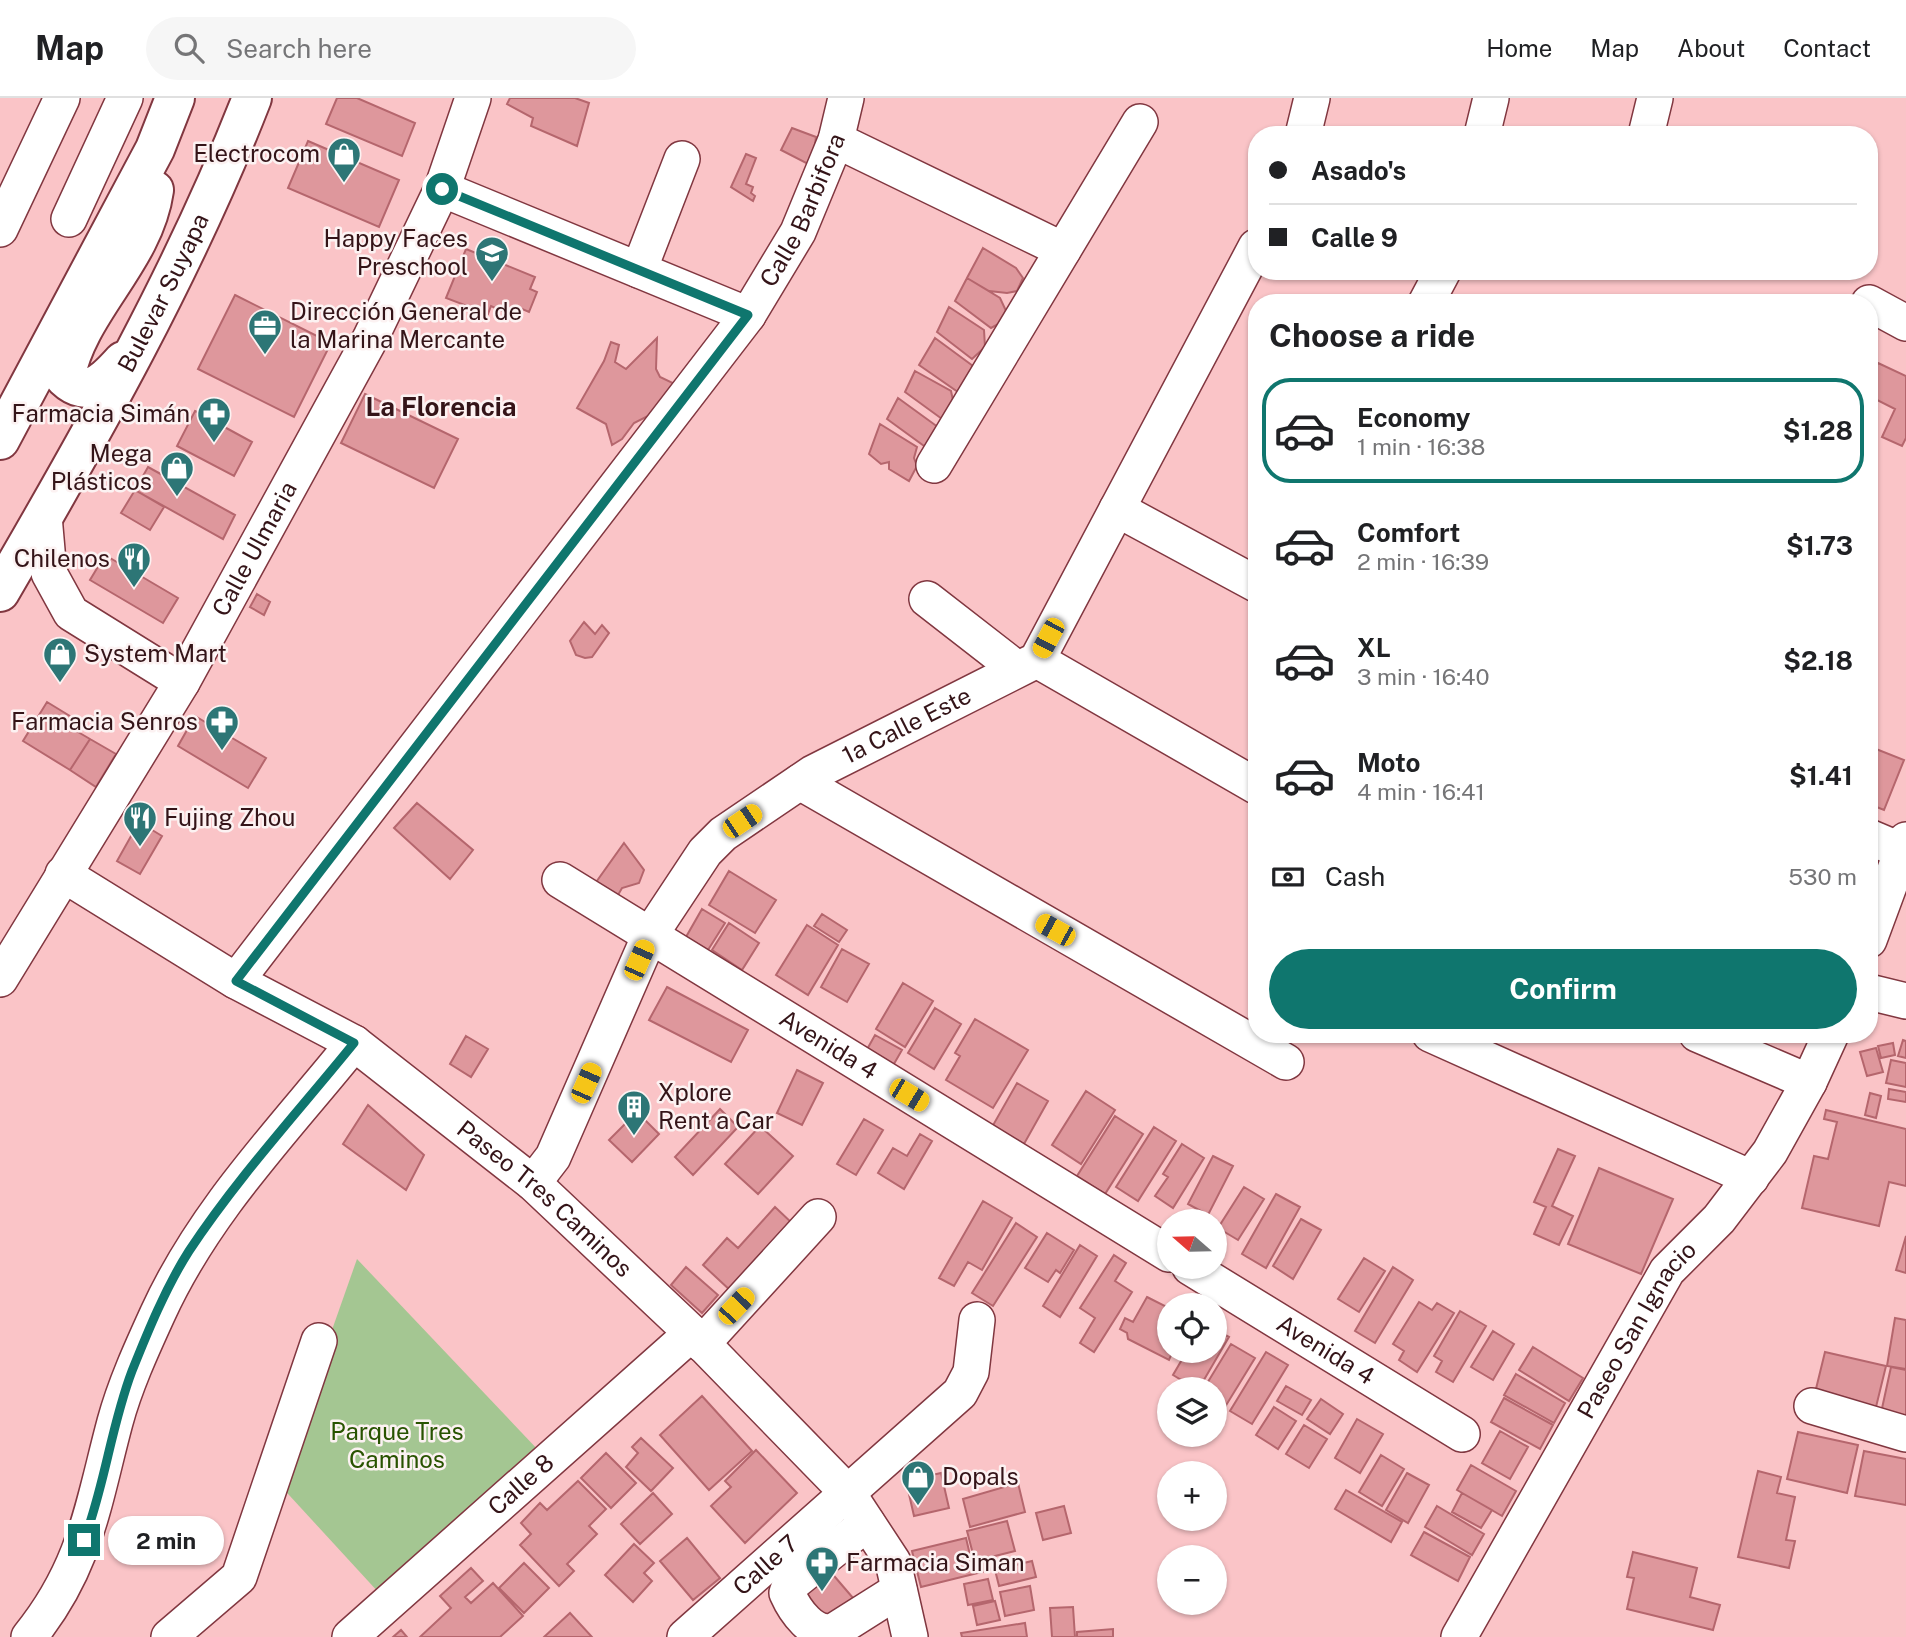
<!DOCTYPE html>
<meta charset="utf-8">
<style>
:root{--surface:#fff;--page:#f6f6f6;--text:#202124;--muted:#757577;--line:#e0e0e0;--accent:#0f766e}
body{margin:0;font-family:"Public Sans",sans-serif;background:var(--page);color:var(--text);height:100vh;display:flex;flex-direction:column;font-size:26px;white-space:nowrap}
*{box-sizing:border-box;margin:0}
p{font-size:23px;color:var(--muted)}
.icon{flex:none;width:38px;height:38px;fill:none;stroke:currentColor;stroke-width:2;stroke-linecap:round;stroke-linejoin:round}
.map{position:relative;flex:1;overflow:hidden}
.sheet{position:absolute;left:1248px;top:196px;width:630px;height:749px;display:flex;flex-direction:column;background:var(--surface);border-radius:28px;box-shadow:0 2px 5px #0004}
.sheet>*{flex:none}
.banner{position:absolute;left:1248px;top:28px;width:630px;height:154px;border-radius:28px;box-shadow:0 2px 5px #0004;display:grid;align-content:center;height:154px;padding:0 21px;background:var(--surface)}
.needle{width:46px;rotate:290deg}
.fabs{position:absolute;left:1157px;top:1111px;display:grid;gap:14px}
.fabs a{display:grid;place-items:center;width:70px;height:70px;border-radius:50%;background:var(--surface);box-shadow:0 2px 5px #0004;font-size:35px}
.end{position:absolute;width:32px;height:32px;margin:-16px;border:9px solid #0f766e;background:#fff;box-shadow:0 0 0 4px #fff}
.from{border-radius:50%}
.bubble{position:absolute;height:49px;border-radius:24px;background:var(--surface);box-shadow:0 2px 5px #0004;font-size:23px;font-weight:700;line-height:49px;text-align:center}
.car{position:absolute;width:21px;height:42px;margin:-21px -10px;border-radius:9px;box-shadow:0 0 5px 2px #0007;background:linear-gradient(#f5c518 24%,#345 0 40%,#f5c518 0 76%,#345 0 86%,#f5c518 0)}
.banner b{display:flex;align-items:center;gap:24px;height:66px;font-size:26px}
.banner b+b{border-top:2px solid var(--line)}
.banner i{width:18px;height:18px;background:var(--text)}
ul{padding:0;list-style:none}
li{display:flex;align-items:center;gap:21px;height:105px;margin:0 14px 10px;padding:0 7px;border:4px solid transparent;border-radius:28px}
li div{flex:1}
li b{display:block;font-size:26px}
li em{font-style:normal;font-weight:700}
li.current{border-color:var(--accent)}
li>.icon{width:63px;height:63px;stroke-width:1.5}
h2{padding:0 21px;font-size:32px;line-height:84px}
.pay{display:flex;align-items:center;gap:18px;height:77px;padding:0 21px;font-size:26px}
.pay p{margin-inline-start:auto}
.button{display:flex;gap:14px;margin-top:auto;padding:14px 21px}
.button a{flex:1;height:80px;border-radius:42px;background:var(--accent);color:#fff;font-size:28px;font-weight:700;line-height:80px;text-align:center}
header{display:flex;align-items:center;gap:42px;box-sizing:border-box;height:98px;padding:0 35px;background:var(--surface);border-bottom:2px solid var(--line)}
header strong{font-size:33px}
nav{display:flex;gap:38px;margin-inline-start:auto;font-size:24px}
.search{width:490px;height:63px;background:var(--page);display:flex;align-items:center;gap:18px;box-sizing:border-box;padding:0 24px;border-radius:38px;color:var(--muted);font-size:26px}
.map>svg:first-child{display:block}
</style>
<header>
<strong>Map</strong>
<div class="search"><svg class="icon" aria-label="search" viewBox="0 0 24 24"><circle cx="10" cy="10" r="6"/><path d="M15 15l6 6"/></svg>Search here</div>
<nav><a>Home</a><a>Map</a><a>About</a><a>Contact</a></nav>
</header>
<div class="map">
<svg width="1906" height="1539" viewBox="0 0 1906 1539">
<rect width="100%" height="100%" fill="#fac4c7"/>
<path fill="#a4c692" d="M357,1161L540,1354L380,1496L278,1385Z"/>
<path fill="#de979c" stroke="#b5666d" stroke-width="2" d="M337,0H357L415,25L402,58L326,26Z
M510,0H575L589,5L577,48L531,28L533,20L507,6Z
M792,30L816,39L812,68L781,52Z
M308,43L399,82L379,129L288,90Z
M746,56L756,60L746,86L753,89L751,95L755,98L753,103L731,89Z
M983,150L1016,170L1023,180L1017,193L1007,195L989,193L967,180Z
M466,151L535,179L530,191L537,194L529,214L520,210L516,219L491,208L488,216L446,200Z
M967,180L1000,200L1007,215L1002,224L991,230L955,203Z
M235,197L331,245L294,319L198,271Z
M949,209L984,232L985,249L972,261L937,234Z
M657,240L656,271L660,279L677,287L650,317L634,325L622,341L612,347L606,326L577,310L604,263L611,244L619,247L615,264L626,271Z
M935,240L973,268L958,294L919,267Z
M1878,265L1906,278V340L1902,348L1882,339L1895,311L1869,298V285Z
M915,273L951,293L954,307L942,321L905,294Z
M365,296L458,341L434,390L341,345Z
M898,300L942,332L931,353L887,321Z
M195,313L252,344L234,378L177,348Z
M880,326L917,349L914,360L917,368L909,383L889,371V364L881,366L869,356Z
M148,369L235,417L223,441L135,392Z
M135,392L164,409L150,432L121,415Z
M105,457L178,500L163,525L90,482Z
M257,496L270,504L264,517L250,509Z
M584,524L595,536L602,527L609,535L592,559L585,560L576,557L570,543Z
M47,604L83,626L78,634L90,641L70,672L23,643Z
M195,618L266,660L248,690L178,648Z
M90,641L116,656L96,689L70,672Z
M1871,649L1904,662L1884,712L1869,706Z
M417,705L473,752L450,781L394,730Z
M139,724L162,738L140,776L117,763Z
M624,745L644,772L639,785L622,790L614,804L594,787Z
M729,773L776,802L755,835L709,807Z
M702,811L725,825L708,852L686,839Z
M822,816L847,832L839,844L814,828Z
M729,825L759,845L742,872L712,852Z
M807,827L838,847L808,897L776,877Z
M842,851L869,866L847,904L821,889Z
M903,885L933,903L905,949L876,931Z
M667,889L748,932L731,964L649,922Z
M935,910L961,926L934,971L908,955Z
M975,921L1028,952L993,1010L946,982L960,958L955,955Z
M875,937L902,952L891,971L865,955Z
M466,938L488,951L471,979L450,966Z
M1903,942L1906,943V960L1898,958Z
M1893,945L1895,957L1881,960L1878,948Z
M1876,950L1883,974L1867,978L1860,954Z
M1891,962L1906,965V989L1886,985Z
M797,972L823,985L802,1027L777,1015Z
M1017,985L1048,1003L1024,1046L992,1029Z
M1889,991L1906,994V1004L1888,1001Z
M1086,993L1115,1012L1081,1066L1052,1047Z
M1870,995L1881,998L1876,1020L1865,1017Z
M368,1007L424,1057L406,1092L343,1046Z
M720,1011L738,1029L693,1077L675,1059Z
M1826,1012L1906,1031V1088L1889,1084L1879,1128L1802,1110L1814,1058L1828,1061L1837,1024L1824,1021Z
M637,1014L659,1036L632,1064L609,1042Z
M1115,1018L1143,1036L1105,1096L1077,1078Z
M864,1021L883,1032L856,1077L837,1066Z
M760,1028L793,1058L758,1096L725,1066Z
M1154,1029L1176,1043L1138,1103L1116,1089Z
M920,1036L932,1043L904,1091L878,1075L893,1050L907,1058Z
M1182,1046L1204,1060L1173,1110L1155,1098L1168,1079L1163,1076Z
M1558,1051L1575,1058L1552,1108L1573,1118L1559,1147L1534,1136L1546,1109L1534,1104Z
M1213,1058L1233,1068L1208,1117L1188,1106Z
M1599,1070L1673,1101L1641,1176L1568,1146Z
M1244,1089L1264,1101L1238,1142L1218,1130Z
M1276,1096L1300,1109L1266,1170L1242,1156Z
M983,1103L1012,1120L982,1172L968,1164L954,1188L939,1180Z
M775,1109L793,1126L732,1194L703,1167L727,1140L738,1150Z
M1301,1121L1321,1132L1293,1181L1273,1168Z
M1016,1125L1037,1139L993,1208L972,1195Z
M1047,1135L1074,1152L1060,1175L1056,1172L1048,1184L1025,1170Z
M1906,1138V1175L1896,1172Z
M1080,1147L1097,1158L1060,1219L1043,1208Z
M1114,1157L1126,1165L1115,1183L1132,1194L1094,1254L1080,1245L1095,1220L1080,1210Z
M1364,1160L1385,1173L1359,1214L1338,1201Z
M686,1169L718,1197L702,1215L671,1187Z
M1393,1169L1413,1182L1375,1245L1355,1233Z
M1147,1199L1169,1210V1253H1173L1169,1262L1128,1241L1127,1235L1120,1231L1125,1220L1133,1224Z
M1419,1204L1432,1212L1437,1205L1454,1215L1417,1274L1399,1262L1404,1253L1393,1246Z
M1460,1213L1486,1228L1453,1284L1436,1274L1442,1263L1434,1258Z
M1895,1220L1906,1222V1271L1887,1268Z
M1214,1231L1229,1239L1198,1292L1173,1277L1187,1253H1214Z
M1493,1233L1514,1246L1493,1282L1471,1269Z
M1231,1246L1255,1260L1225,1309L1214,1303V1292H1203Z
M1533,1249L1583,1280L1569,1303L1519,1272Z
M1266,1254L1288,1267L1252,1326L1230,1313Z
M1825,1254L1886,1268L1875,1313L1814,1299Z
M1891,1269L1906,1272V1320L1881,1315Z
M1516,1276L1565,1305L1554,1325L1504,1297Z
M1286,1288L1311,1302L1302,1317L1277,1303Z
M702,1298L752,1353L709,1392L660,1337Z
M1504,1300L1553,1327L1540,1351L1491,1324Z
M1321,1301L1343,1316L1330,1336L1307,1321Z
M1274,1309L1296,1323L1278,1351L1256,1337Z
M1357,1321L1383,1336L1360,1375L1335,1360Z
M1304,1327L1327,1341L1309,1370L1286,1356Z
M1500,1333L1528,1349L1510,1381L1482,1365Z
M1798,1334L1858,1347L1847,1395L1787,1381Z
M641,1340L673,1370L651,1393L626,1369L638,1355L632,1349Z
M756,1352L797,1395L745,1445L711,1408L731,1389L725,1383Z
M1864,1353L1906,1361V1407L1855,1398Z
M606,1355L636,1385L611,1410L581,1380Z
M1381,1357L1404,1371L1382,1408L1359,1394Z
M1471,1367L1516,1393L1502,1418L1457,1392Z
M1758,1373L1781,1379L1777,1395L1795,1399L1786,1442L1795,1443L1789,1470L1738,1459Z
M941,1375L949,1410L914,1418L906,1383Z
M1407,1375L1429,1387L1408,1425L1386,1412Z
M578,1383L606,1411L589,1428L597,1436L567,1466L574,1473L559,1488L520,1447L531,1436L521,1425L540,1405L547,1412Z
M1018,1385L1025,1414L970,1429L963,1401Z
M1346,1392L1402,1424L1391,1444L1335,1411Z
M653,1395L672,1416L640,1446L621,1426Z
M1462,1395L1492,1412L1481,1430L1452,1414Z
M1064,1408L1071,1435L1043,1442L1036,1415Z
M1437,1408L1484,1436L1472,1457L1425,1429Z
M1007,1423L1015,1453L987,1460L990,1472L921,1489L912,1453L966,1440L970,1457L973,1456L967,1433Z
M1424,1434L1470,1459L1458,1483L1411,1457Z
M687,1440L720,1480L693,1502L660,1463Z
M634,1446L654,1465L644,1475L652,1483L633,1504L605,1477Z
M1633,1454L1697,1470L1690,1499L1720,1507L1713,1532L1627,1511L1634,1480L1627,1479Z
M1032,1463L1036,1479L999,1488L995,1472Z
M524,1465L549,1490L524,1515L499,1490Z
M823,1465L853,1500L822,1526L792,1491Z
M471,1470L483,1483L465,1499L471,1505L493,1485L523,1518L500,1539H420L451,1510L440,1498Z
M988,1481L993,1502L968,1507L964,1486Z
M1030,1488L1034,1512L1005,1518L1000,1494Z
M995,1503L1000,1522L977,1527L973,1508Z
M1073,1509L1075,1539H1052L1050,1510Z
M570,1515L592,1539H544Z
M1025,1525L1027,1539H962L961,1535Z
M1113,1531V1539H1077V1534Z
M401,1532L407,1539H393Z"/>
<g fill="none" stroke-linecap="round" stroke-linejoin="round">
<g stroke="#813740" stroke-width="38">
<g id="minor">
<path d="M1303,37L1312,0"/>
<path d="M1482,37L1491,0"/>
<path d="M1646,37L1655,0"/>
<path d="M836,42L1063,152"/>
<path d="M442,91L748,217"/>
<path d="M69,121L125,0"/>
<path d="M0,131L62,0"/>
<path d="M639,172L682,61"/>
<path d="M1426,205L1443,173"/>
<path d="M1869,205L1906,225"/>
<path d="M934,367L1140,24"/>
<path d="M1117,411L1256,486"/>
<path d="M44,418L49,475L71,515L182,584"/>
<path d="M927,501L1017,571"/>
<path d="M1037,562L1256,688"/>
<path d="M800,684L1286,964"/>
<path d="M1869,739L1902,753"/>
<path id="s1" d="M63,776L236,883L354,945L533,1085L692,1235L847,1394L893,1464L910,1539"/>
<path id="s2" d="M560,782L1169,1156"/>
<path d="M1869,842L1906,742"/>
<path id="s3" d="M0,881L182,584L370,241L442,91L473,0"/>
<path id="s4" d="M236,883L748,217L798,134L836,42L846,0"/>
<path d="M1869,894L1906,903"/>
<path d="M1430,936L1751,1080"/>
<path d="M1697,936L1809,984"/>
<path id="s5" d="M533,1085L553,1059L650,837L705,754L723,736L813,675L1037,562L1256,149"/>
<path id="s6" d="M1190,1169L1462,1336"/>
<path d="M702,1246L818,1119"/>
<path d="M1812,1308L1906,1336"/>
<path d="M867,1425L790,1487L787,1495C795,1513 813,1539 834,1533L899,1492"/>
<path d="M29,1539C86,1469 93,1406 115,1324C125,1287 142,1250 158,1215C205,1112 284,1032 354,945"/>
<path d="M169,1539L239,1479L319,1243"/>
<path id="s7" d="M350,1539L692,1235"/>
<path id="s8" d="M685,1539L960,1295L971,1274L977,1222"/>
<path id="s9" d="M1459,1539L1667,1173L1719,1121L1770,1054L1809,984L1831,936"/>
</g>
</g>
<g stroke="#813740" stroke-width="42">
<g id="major">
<path d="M123,263C106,282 88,302 65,280C78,211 144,163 154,92"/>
<path d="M0,342L155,51L175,0"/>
<path id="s10" d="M0,494C93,334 185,172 252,0"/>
</g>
</g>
<use href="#minor" stroke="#fff" stroke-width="35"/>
<use href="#major" stroke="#fff" stroke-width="38"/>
</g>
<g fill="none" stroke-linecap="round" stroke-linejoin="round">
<path stroke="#0f766e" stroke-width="9" d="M84,1442C105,1387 111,1328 132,1273C148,1233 166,1189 189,1153C238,1079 298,1014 354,945L236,883L748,217L442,91"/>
</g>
<defs>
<g id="shop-pin" transform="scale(1.75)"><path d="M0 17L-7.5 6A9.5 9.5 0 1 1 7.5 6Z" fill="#2d7676" stroke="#fcf2f2"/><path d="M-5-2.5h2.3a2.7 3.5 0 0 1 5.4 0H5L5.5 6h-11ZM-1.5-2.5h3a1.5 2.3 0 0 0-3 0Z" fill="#fff"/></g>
<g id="school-pin" transform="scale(1.75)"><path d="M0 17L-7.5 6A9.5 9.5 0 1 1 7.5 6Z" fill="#2d7676" stroke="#fcf2f2"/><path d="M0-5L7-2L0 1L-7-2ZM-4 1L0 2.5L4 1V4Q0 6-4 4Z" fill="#fff"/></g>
<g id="office-pin" transform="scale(1.75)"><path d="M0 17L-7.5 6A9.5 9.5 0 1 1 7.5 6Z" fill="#2d7676" stroke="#fcf2f2"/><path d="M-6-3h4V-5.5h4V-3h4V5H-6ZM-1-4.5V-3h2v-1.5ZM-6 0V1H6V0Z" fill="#fff"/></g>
<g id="pharmacy-pin" transform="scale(1.75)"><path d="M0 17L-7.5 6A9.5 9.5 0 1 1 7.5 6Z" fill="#2d7676" stroke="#fcf2f2"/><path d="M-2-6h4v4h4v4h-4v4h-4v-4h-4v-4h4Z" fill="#fff"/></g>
<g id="restaurant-pin" transform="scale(1.75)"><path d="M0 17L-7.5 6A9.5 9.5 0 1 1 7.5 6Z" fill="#2d7676" stroke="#fcf2f2"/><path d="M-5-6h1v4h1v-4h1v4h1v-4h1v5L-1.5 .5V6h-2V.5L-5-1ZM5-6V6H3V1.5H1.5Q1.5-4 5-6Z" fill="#fff"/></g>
<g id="building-pin" transform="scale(1.75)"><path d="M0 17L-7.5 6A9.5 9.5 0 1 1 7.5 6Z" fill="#2d7676" stroke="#fcf2f2"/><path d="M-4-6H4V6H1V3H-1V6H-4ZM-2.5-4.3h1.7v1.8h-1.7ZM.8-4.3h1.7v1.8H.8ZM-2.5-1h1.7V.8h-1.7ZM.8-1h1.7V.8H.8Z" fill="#fff"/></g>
</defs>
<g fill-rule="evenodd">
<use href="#shop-pin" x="344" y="56"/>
<use href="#school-pin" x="492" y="155"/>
<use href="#office-pin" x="265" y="228"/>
<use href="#pharmacy-pin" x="214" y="316"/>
<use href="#shop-pin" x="177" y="370"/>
<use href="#restaurant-pin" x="134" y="461"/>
<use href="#shop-pin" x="60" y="556"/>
<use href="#pharmacy-pin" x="222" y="624"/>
<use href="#restaurant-pin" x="140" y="720"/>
<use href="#building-pin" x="634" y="1009"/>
<use href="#shop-pin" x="918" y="1379"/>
<use href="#pharmacy-pin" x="822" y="1465"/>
</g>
<g text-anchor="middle" stroke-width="5" stroke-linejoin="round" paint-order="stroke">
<g font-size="24" fill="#341418" stroke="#fcf2f2" text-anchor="end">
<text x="320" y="64">Electrocom</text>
<text x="468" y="149">Happy Faces<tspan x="468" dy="28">Preschool</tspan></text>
<text x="290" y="222" text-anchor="start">Dirección General de<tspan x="290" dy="28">la Marina Mercante</tspan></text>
<text x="190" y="324">Farmacia Simán</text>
<text x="152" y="364">Mega<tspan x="152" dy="28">Plásticos</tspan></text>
<text x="110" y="469">Chilenos</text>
<text x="84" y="564" text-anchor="start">System Mart</text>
<text x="198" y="632">Farmacia Senros</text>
<text x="164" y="728" text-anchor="start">Fujing Zhou</text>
<text x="658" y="1003" text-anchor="start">Xplore<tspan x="658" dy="28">Rent a Car</tspan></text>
<text x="942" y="1387" text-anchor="start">Dopals</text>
<text x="846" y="1473" text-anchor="start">Farmacia Siman</text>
</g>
<g font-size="24" fill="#341418" stroke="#fcf2f2">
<text dy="8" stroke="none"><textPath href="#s4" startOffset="959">Calle Barbifora</textPath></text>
<text dy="8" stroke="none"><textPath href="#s10" startOffset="341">Bulevar Suyapa</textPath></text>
<text dy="8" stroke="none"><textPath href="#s3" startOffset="500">Calle Ulmaria</textPath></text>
<text dy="8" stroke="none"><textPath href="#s5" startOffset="614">1a Calle Este</textPath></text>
<text dy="8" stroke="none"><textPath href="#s2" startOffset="315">Avenida 4</textPath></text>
<text dy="8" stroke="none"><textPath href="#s1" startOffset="583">Paseo Tres Caminos</textPath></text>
<text dy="8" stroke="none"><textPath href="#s9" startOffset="355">Paseo San Ignacio</textPath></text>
<text dy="8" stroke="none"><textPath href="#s6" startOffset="159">Avenida 4</textPath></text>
<text dy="8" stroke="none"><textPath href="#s7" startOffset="229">Calle 8</textPath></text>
<text dy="8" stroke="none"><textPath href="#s8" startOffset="108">Calle 7</textPath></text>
</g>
<g font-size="24" fill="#285300" stroke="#fcf2f2">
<text x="397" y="1342">Parque Tres<tspan x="397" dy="28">Caminos</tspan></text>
</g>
<g font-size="26" font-weight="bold" fill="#341418" stroke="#fcf2f2">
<text x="441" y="318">La Florencia</text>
</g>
</g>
</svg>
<div class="fabs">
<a><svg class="needle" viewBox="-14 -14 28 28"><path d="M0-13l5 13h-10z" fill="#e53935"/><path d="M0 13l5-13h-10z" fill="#757577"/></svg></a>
<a><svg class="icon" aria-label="locate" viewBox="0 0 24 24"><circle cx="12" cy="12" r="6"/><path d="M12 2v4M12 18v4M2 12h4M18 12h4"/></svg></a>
<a><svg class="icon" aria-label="layers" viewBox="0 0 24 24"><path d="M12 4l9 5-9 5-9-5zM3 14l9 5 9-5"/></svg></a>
<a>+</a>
<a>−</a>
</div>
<i class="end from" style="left:442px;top:91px"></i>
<i class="end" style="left:84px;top:1442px"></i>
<div class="bubble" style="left:108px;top:1418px;width:116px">2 min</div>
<i class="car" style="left:1048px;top:540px;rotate:208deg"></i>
<i class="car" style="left:742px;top:723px;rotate:56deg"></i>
<i class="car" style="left:1055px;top:832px;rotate:299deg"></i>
<i class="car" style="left:639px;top:862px;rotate:24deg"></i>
<i class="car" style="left:586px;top:985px;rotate:24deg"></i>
<i class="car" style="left:909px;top:997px;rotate:121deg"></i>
<i class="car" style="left:736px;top:1208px;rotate:43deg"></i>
<div class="banner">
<b><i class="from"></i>Asado's</b>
<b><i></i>Calle 9</b>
</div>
<section class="sheet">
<h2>Choose a ride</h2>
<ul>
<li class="current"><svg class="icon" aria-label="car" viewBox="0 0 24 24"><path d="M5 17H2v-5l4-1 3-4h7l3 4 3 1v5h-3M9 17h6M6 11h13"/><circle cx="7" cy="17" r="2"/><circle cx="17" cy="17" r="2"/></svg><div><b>Economy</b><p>1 min · 16:38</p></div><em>$1.28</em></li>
<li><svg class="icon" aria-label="car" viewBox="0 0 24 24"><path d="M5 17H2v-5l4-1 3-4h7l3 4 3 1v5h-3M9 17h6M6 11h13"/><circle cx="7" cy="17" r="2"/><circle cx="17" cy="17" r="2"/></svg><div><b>Comfort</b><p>2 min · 16:39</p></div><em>$1.73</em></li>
<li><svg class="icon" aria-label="car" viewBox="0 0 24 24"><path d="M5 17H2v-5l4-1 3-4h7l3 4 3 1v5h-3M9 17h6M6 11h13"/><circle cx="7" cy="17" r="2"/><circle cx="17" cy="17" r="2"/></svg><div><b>XL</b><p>3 min · 16:40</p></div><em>$2.18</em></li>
<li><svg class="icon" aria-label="car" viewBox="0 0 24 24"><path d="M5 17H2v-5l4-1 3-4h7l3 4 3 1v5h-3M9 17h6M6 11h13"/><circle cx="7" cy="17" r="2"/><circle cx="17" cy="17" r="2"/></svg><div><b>Moto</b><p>4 min · 16:41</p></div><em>$1.41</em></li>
</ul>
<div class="pay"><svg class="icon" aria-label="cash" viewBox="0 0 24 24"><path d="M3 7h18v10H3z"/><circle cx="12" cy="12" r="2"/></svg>Cash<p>530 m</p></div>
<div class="button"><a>Confirm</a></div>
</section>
</div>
